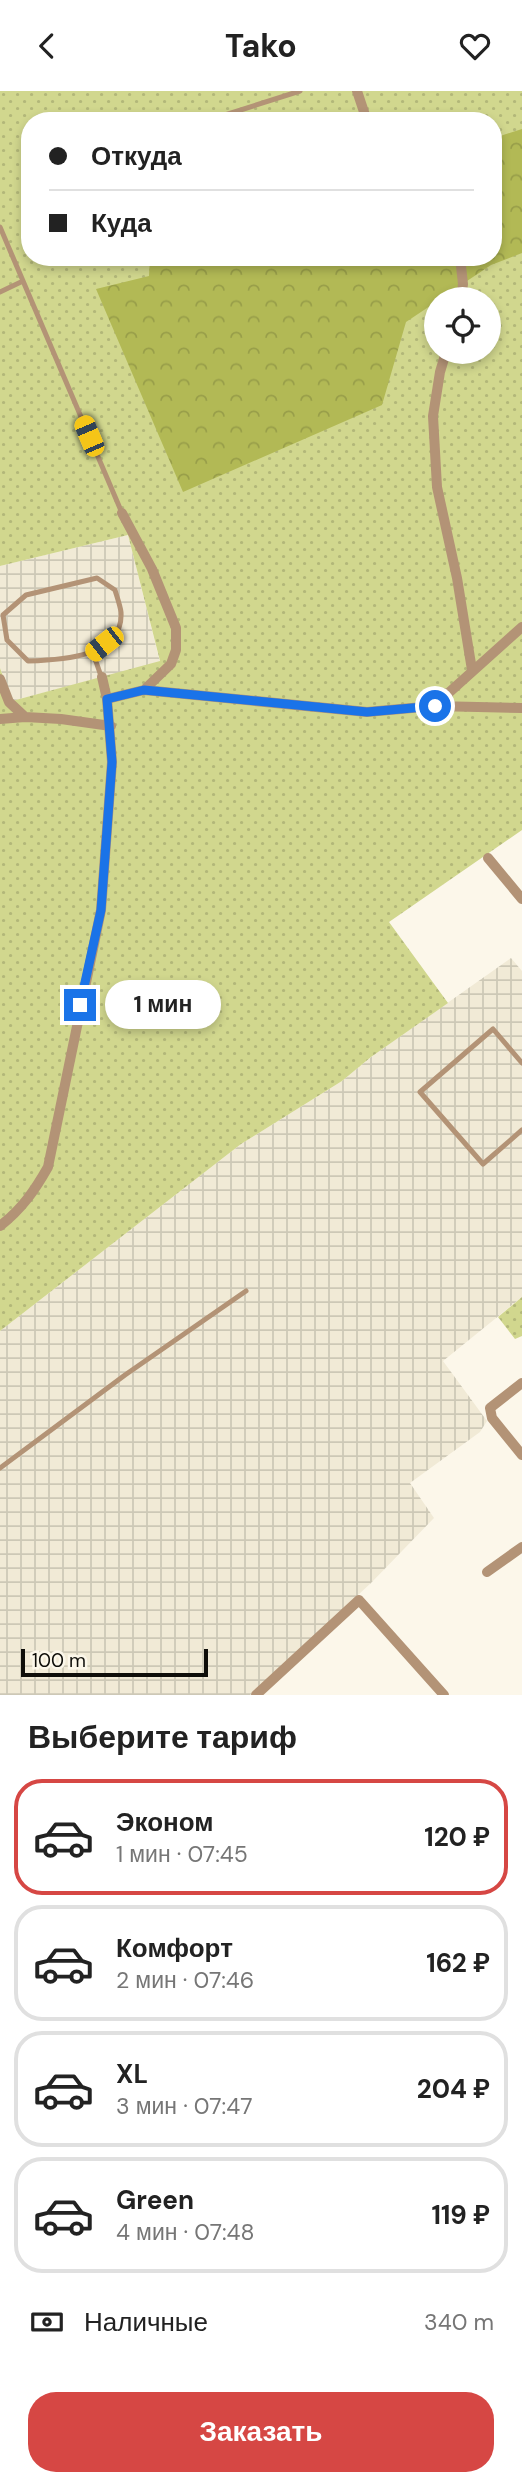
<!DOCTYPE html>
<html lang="ru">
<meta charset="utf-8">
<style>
:root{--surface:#fff;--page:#f6f6f6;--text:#222;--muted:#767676;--line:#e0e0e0;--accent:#d64744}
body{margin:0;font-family:"DM Sans",sans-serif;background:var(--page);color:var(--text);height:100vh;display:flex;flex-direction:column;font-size:26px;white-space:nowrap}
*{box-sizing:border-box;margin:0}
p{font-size:23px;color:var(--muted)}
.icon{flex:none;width:38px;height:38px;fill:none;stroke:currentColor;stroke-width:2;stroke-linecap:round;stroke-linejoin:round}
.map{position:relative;height:1604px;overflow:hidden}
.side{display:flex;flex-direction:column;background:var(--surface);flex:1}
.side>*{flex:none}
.hud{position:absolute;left:21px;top:21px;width:481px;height:154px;border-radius:28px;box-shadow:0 4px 10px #0003;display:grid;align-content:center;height:154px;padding:0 28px;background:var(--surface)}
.fabs{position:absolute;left:424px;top:196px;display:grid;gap:14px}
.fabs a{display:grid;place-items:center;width:77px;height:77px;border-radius:50%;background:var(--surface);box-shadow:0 4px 10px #0003;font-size:35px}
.scale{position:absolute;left:21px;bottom:18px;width:187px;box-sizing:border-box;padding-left:7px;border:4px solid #0e0d09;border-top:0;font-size:19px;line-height:24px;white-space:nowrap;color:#0e0d09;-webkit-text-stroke:5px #fcf7ea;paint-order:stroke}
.end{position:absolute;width:32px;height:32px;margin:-16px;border:9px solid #1a73e8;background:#fff;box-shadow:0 0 0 4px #fff}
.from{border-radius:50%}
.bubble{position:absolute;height:49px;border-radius:24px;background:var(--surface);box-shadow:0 4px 10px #0003;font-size:23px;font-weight:700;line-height:49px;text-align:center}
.car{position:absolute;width:21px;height:42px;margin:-21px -10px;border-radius:9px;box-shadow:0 0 5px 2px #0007;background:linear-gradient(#f5c518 24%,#345 0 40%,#f5c518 0 76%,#345 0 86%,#f5c518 0)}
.hud b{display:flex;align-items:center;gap:24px;height:66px;font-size:26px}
.hud b+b{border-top:2px solid var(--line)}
.hud i{width:18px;height:18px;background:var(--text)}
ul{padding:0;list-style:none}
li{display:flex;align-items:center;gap:21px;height:116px;margin:0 14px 10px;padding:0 14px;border:4px solid var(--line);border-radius:28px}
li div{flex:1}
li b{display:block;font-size:26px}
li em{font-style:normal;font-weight:700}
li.on{border-color:var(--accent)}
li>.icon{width:63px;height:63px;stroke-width:1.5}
h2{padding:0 28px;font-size:32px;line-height:84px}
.pay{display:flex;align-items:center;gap:18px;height:77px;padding:0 28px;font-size:26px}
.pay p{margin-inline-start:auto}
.button{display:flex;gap:14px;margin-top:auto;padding:14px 28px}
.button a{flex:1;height:80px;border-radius:28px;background:var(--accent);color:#fff;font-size:28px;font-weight:700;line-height:80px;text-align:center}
header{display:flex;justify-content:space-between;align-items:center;height:91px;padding:0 28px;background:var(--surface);font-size:32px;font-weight:700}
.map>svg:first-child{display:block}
</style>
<header><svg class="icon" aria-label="back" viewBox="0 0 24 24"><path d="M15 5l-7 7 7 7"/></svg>Tako<svg class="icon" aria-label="heart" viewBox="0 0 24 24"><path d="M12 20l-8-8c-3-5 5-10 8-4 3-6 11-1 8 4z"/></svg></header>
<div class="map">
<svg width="522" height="1604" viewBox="0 0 522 1604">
<defs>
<pattern id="industrial-grid" width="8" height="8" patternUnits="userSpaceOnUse" patternTransform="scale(1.75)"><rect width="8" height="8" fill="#f1ead6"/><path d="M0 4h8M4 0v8" fill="none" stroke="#cdc8b6"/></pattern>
<pattern id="green-dots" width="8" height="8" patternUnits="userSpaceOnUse" patternTransform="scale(1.75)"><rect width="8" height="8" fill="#d1d78e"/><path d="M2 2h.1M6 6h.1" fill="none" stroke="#b2b779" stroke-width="1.8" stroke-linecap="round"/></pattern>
<pattern id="forest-crowns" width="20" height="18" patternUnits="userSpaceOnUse" patternTransform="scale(1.75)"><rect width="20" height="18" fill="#b2b955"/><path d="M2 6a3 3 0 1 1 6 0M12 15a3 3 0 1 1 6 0" fill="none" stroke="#989e49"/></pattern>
</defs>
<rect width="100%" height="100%" fill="#fcf7ea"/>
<path fill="url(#industrial-grid)" d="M128,444L160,571L12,610L0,577V475Z
M511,867L522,880V1206L443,1270L487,1330L480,1341L410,1392L434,1427L371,1492L250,1604H0V1240L241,1053L342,990L371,966Z"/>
<path fill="url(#green-dots)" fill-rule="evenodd" d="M0,0H522V739L389,831L448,912L371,966L342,990L241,1053L0,1240V577L12,610L160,570L128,444L0,475ZM30,30H494V166H30ZM436,208H488V261H436Z
M522,1206V1245L515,1248L498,1226Z"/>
<path fill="url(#forest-crowns)" d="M522,38V162L491,174L440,208H436V211L406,231L382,314L183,401L96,198L149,185L150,166H494V47Z"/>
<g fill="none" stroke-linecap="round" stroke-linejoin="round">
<path stroke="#b39376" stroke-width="5" d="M206,30L300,0
M0,136L122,422
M0,201L23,190
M97,487L115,499C117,506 120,514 121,521C124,567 59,569 28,570L7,549L3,524L26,504Z
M93,562L101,585
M522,972L493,938L420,1001L483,1073L522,1039
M0,1377L125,1284L246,1200"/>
<path stroke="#b39376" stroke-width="10" d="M357,0L367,30
M460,166L463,193L461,208
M446,261L440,281L433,325L437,396L457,487L472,579
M122,422L152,478L176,537V559L171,573L144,599
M102,586L107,608
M0,588L9,611L25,626L61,628L111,635
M434,615L522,617
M0,628L25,626
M488,767L522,808
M0,1135C22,1118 35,1099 48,1076L101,819L112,671L107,608L144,599L367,621L434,615L522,536
M522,1292L490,1317L492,1327L522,1364
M487,1481L522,1456
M256,1604L359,1509L444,1604"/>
</g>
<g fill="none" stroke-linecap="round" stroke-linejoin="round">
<path stroke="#1a73e8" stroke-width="9" d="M80,914L101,819L112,671L107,608L144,599L367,621L435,615"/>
</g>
</svg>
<div class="fabs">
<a><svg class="icon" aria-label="locate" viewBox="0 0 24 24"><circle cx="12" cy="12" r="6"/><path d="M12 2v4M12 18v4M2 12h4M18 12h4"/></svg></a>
</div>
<div class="scale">100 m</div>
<i class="end from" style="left:435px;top:615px"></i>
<i class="end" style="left:80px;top:914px"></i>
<div class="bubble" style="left:105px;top:889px;width:116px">1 мин</div>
<i class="car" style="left:89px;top:345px;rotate:337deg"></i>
<i class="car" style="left:104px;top:553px;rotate:232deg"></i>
<div class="hud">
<b><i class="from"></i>Откуда</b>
<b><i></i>Куда</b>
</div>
</div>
<section class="side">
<h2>Выберите тариф</h2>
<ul>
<li class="on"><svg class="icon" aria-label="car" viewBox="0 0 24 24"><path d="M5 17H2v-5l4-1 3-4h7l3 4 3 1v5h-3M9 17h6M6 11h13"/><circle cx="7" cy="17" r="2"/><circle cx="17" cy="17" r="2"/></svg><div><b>Эконом</b><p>1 мин · 07:45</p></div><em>120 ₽</em></li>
<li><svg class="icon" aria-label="car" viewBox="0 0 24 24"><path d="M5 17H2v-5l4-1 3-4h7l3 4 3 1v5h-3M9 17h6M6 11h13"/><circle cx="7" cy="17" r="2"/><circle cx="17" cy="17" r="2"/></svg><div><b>Комфорт</b><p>2 мин · 07:46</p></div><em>162 ₽</em></li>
<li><svg class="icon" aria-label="car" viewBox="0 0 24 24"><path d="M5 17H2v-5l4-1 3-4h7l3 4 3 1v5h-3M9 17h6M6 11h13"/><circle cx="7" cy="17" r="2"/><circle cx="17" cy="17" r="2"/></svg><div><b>XL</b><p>3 мин · 07:47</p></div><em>204 ₽</em></li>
<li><svg class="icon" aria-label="car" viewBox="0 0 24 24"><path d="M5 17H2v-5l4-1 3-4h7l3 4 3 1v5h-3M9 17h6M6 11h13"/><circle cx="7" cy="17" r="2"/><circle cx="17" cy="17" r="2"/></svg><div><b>Green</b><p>4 мин · 07:48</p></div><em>119 ₽</em></li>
</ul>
<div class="pay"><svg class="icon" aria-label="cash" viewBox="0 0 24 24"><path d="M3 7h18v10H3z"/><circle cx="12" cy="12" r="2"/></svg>Наличные<p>340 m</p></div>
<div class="button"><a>Заказать</a></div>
</section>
